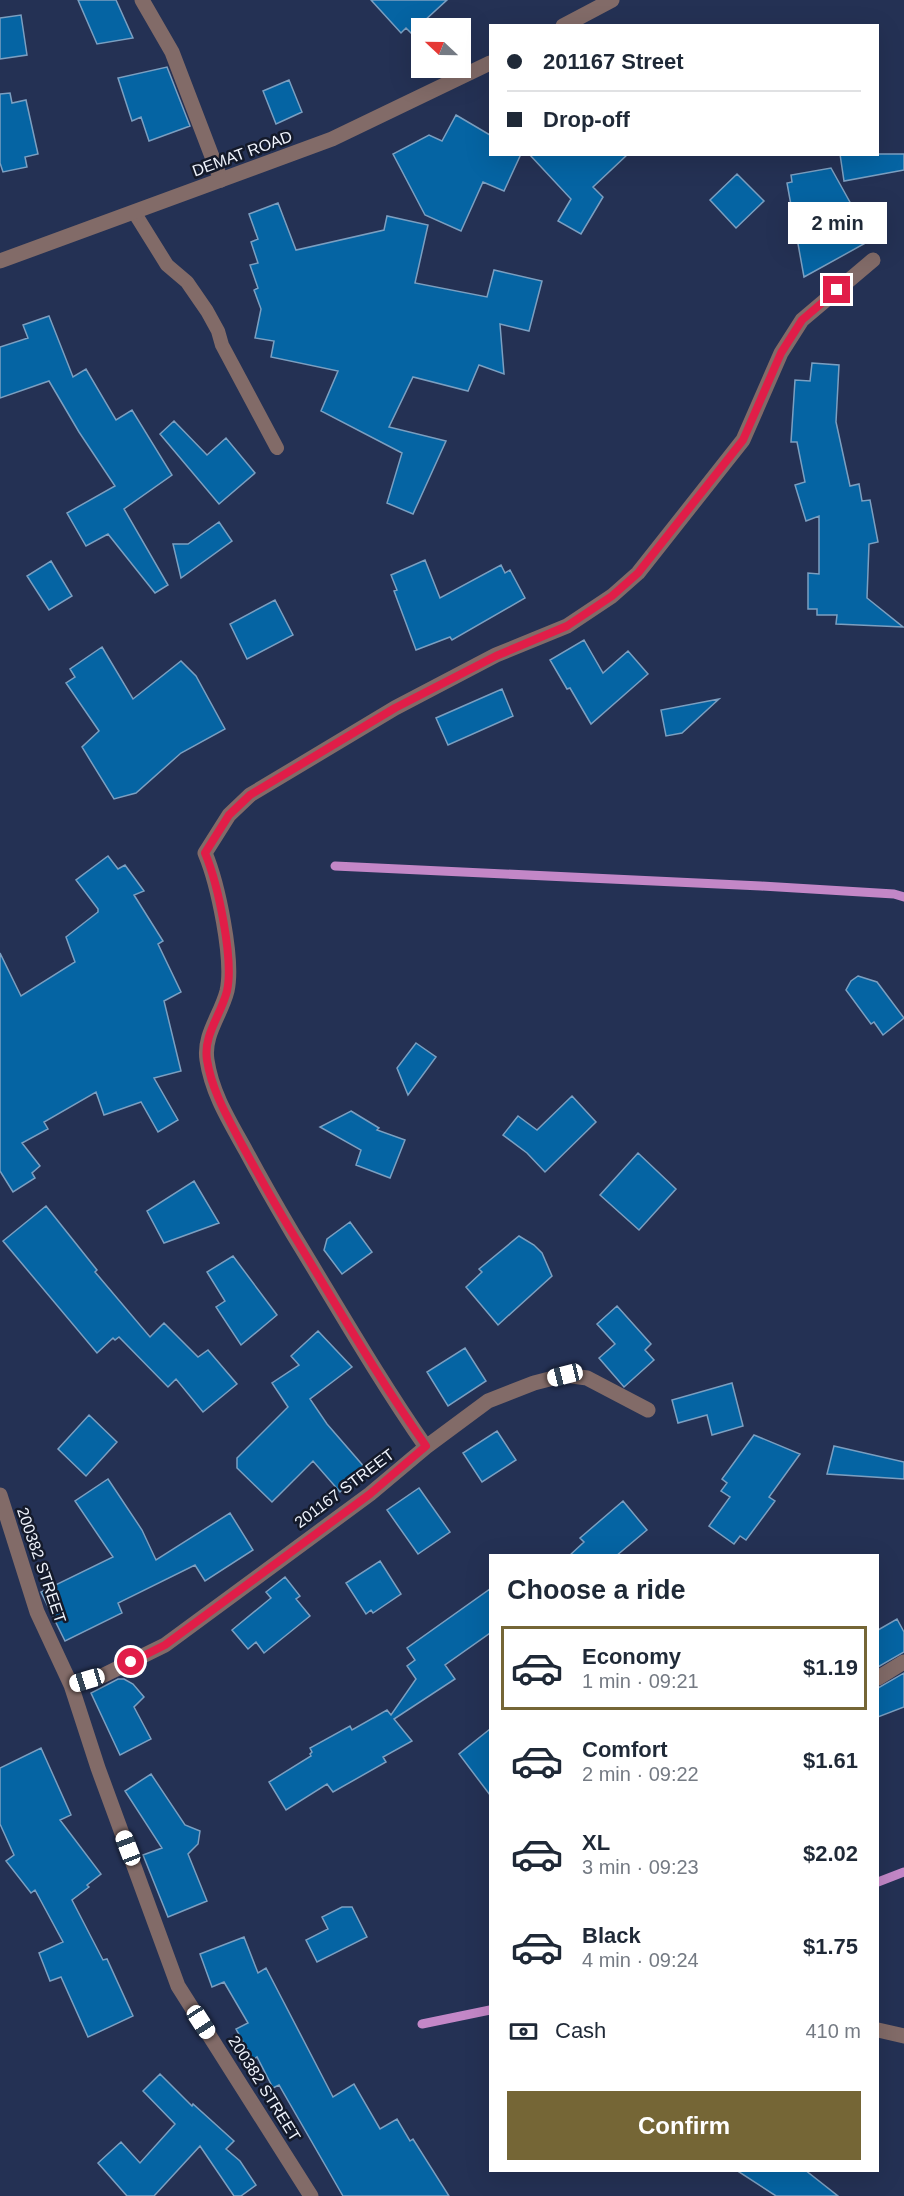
<!DOCTYPE html>
<meta charset="utf-8">
<style>
:root{--surface:#fff;--page:#f6f6f7;--text:#1f2937;--muted:#747a83;--line:#e0e1e3;--accent:#756636}
body{margin:0;font-family:Arial,sans-serif;background:var(--page);color:var(--text);height:100vh;display:flex;flex-direction:column;font-size:22px;white-space:nowrap}
*{box-sizing:border-box;margin:0}
p{font-size:20px;color:var(--muted)}
.icon{flex:none;width:33px;height:33px;fill:none;stroke:currentColor;stroke-width:2;stroke-linecap:round;stroke-linejoin:round}
.map{position:relative;flex:1;overflow:hidden}
.details{position:absolute;left:489px;top:1554px;width:390px;height:618px;display:flex;flex-direction:column;background:var(--surface);border-radius:0px;box-shadow:0 6px 24px #0002}
.details>*{flex:none}
.top-card{position:absolute;left:489px;top:24px;width:390px;height:132px;border-radius:0px;box-shadow:0 6px 24px #0002;display:grid;align-content:center;height:132px;padding:0 18px;background:var(--surface)}
.needle{width:39px;rotate:292deg}
.tools{position:absolute;left:411px;top:18px;display:grid;gap:12px}
.tools a{display:grid;place-items:center;width:60px;height:60px;border-radius:0px;background:var(--surface);box-shadow:0 6px 24px #0002;font-size:30px}
.end{position:absolute;width:27px;height:27px;margin:-14px;border:8px solid #e11d48;background:#fff;box-shadow:0 0 0 3px #fff}
.from{border-radius:50%}
.bubble{position:absolute;height:42px;border-radius:0px;background:var(--surface);box-shadow:0 6px 24px #0002;font-size:20px;font-weight:700;line-height:42px;text-align:center}
.car{position:absolute;width:18px;height:36px;margin:-18px -9px;border-radius:8px;box-shadow:0 0 4px 2px #0007;background:linear-gradient(#fff 24%,#345 0 40%,#fff 0 76%,#345 0 86%,#fff 0)}
.top-card b{display:flex;align-items:center;gap:21px;height:57px;font-size:22px}
.top-card b+b{border-top:2px solid var(--line)}
.top-card i{width:15px;height:15px;background:var(--text)}
ul{padding:0;list-style:none}
li{display:flex;align-items:center;gap:18px;height:84px;margin:0 12px 9px;padding:0 6px;border:3px solid transparent;border-radius:0px}
li div{flex:1}
li b{display:block;font-size:22px}
li em{font-style:normal;font-weight:700}
li.on{border-color:var(--accent)}
li>.icon{width:54px;height:54px;stroke-width:1.5}
h2{padding:0 18px;font-size:27px;line-height:72px}
.pay{display:flex;align-items:center;gap:15px;height:66px;padding:0 18px;font-size:22px}
.pay p{margin-inline-start:auto}
.action{display:flex;gap:12px;margin-top:auto;padding:12px 18px}
.action a{flex:1;height:69px;border-radius:0px;background:var(--accent);color:#fff;font-size:24px;font-weight:700;line-height:69px;text-align:center}
.map>svg:first-child{display:block}
</style>
<div class="map">
<svg width="904" height="2196" viewBox="0 0 904 2196">
<rect width="100%" height="100%" fill="#243154"/>
<g fill="none" stroke-linecap="round" stroke-linejoin="round">
<path stroke="#c387c7" stroke-width="9" d="M335,866L761,886L894,894L904,897
M878,1882L904,1872
M422,2024L490,2010"/>
</g>
<path fill="#0564a3" stroke="#7b9fc1" stroke-width="1.5" d="M78,0H116L133,38L97,44Z
M371,0H447L411,33L406,28L401,33Z
M21,15L27,55L0,59V18Z
M167,67L190,126L149,141L141,117L132,121L118,78Z
M289,80L302,112L276,124L263,91Z
M10,93L12,103L26,100L38,154L25,157L27,167L3,172L0,163V94Z
M456,115L490,135V154H521L504,191L483,182L461,231L425,215L393,154L429,135L442,141Z
M529,154H628L593,187L603,197L581,234L558,221L571,199Z
M840,154H904V170L844,181Z
M831,168L871,240L804,277L787,183L792,182L791,175Z
M737,174L764,201L736,228L710,200Z
M278,203L296,250L384,230L387,216L428,225L415,283L487,297L494,270L542,281L529,331L500,324L504,374L479,365L468,391L413,377L389,427L446,441L413,514L387,503L402,453L321,411L338,371L271,357L274,341L255,338L261,309L254,290L258,288L250,265L258,263L251,242L258,239L249,214Z
M49,316L73,377L86,369L116,420L132,410L172,475L124,509L168,585L155,593L108,534L86,546L67,513L115,486L79,432L49,381L0,398V347L28,338L23,325Z
M812,363L839,365L836,422L850,486L859,484L862,501L870,500L878,542L869,544L867,598L903,627L836,624L837,615H817V609H808V573L819,574V516L806,521L795,485L805,482L797,442H791L795,380L810,381Z
M174,421L207,455L226,438L255,473L219,504L160,434Z
M219,522L232,541L181,578L173,544H188Z
M425,560L440,598L501,565L505,573L510,570L525,598L452,640L450,637L416,650L394,591L397,590L391,575Z
M51,561L72,596L49,610L27,576Z
M275,600L293,635L247,659L230,624Z
M584,640L603,673L628,651L648,674L591,724L570,688L567,689L550,660Z
M102,647L133,699L181,661L196,676L225,729L181,753L136,793L114,799L82,747L99,731L66,683L75,677L70,669Z
M502,689L513,716L448,745L436,718Z
M719,699L682,733L666,736L661,710Z
M108,856L118,869L125,865L144,891L134,895L163,941L158,944L181,992L164,1001L181,1071L154,1078L178,1120L158,1132L141,1102L104,1115L96,1092L44,1122L48,1129L22,1143L40,1166L32,1173L35,1178L13,1192L0,1171V953L21,996L75,962L66,937L98,912V909L76,880Z
M858,976L877,982L904,1018L883,1035L874,1022L871,1024L846,990L851,981Z
M416,1043L436,1057L408,1095L397,1068Z
M572,1096L596,1122L545,1172L527,1153L503,1135L518,1116L537,1130Z
M351,1111L379,1128L377,1130L405,1140L390,1178L356,1165L361,1150L320,1127Z
M638,1153L676,1189L639,1230L600,1195Z
M194,1181L219,1223L164,1243L147,1211Z
M46,1206L97,1270L95,1272L150,1337L164,1323L198,1357L208,1350L237,1384L203,1412L176,1379L168,1387L119,1337L115,1340L113,1338L97,1353L3,1241Z
M350,1222L372,1252L342,1274L324,1250L327,1239Z
M519,1236L534,1245L542,1253L552,1276L498,1325L466,1287L482,1272L479,1269Z
M233,1256L277,1315L241,1345L216,1307L225,1301L207,1272Z
M617,1306L651,1344L645,1350L654,1360L624,1387L599,1358L615,1344L597,1324Z
M318,1331L352,1367L310,1399L327,1424L366,1469L340,1492L313,1461L272,1502L237,1468V1458L288,1407L272,1383L299,1365L291,1356Z
M465,1348L486,1381L448,1406L427,1372Z
M732,1383L743,1426L712,1435L707,1415L678,1423L672,1400Z
M89,1415L117,1442L86,1476L58,1449Z
M497,1431L516,1460L482,1482L463,1453Z
M754,1435L800,1454L769,1497L775,1501L746,1540L740,1536L734,1544L709,1526L730,1497L721,1491L727,1483L722,1479Z
M834,1446L904,1462V1479L827,1474Z
M108,1479L142,1530L156,1560L230,1513L253,1550L205,1581L195,1565L118,1603L122,1613L65,1641L41,1592L113,1557L75,1501Z
M419,1488L450,1532L418,1554L387,1510Z
M623,1501L647,1530L616,1556H569L584,1542L580,1538Z
M380,1561L401,1594L373,1613L371,1610L366,1614L346,1583Z
M285,1577L300,1596L296,1599L310,1616L264,1653L256,1642L248,1649L232,1630L271,1598L266,1592Z
M490,1589V1633L445,1665L455,1679L394,1719L412,1741L383,1757L386,1762L333,1792L327,1784L286,1810L269,1782L311,1756L310,1754L312,1752L310,1748L350,1726L352,1730L387,1710L391,1715L416,1679L407,1666L415,1660L407,1648Z
M897,1619L904,1632V1652L878,1667V1630Z
M904,1673V1707L878,1717V1688Z
M118,1679H124L133,1684L144,1697L134,1707L151,1739L120,1755L91,1693Z
M490,1729V1795L459,1754Z
M41,1748L71,1815L60,1820L101,1874L87,1885L89,1887L72,1900L103,1960L107,1959L133,2016L88,2037L61,1977L50,1981L39,1953L63,1942L35,1890L31,1893L6,1861L14,1855L0,1824V1768Z
M151,1774L185,1825L200,1831L198,1844L188,1854L207,1901L168,1917L143,1855L162,1848L125,1791Z
M342,1907H352L367,1937L317,1962L306,1940L328,1929L322,1917Z
M244,1937L258,1973L266,1968L333,2097L354,2084L380,2129L397,2119L410,2141L413,2139L449,2196H343L279,2085L273,2088L257,2057L253,2060L236,2029L248,2023L224,1982L212,1987L200,1954Z
M160,2074L192,2106L193,2104L234,2141L226,2149L240,2161L256,2185L241,2196H234L200,2146L154,2196H127L98,2163L121,2142L140,2163L175,2124L143,2091Z
M736,2170H805L838,2196H776Z"/>
<g fill="none" stroke-linecap="round" stroke-linejoin="round">
<path stroke="#826b68" stroke-width="14" d="M134,212L167,265L187,282L207,311L218,331L222,345L277,448"/>
<path stroke="#826b68" stroke-width="15" d="M142,0L172,52L221,180
M426,1447C378,1378 337,1306 293,1234C277,1207 261,1179 246,1151C230,1122 212,1094 207,1060C203,1035 221,1015 227,991C234,960 218,884 205,853L229,815L250,795L395,708L496,655L567,626L612,596L638,573L743,440L781,353L802,320L873,260
M0,1495L37,1612L71,1685L98,1768L178,1986L311,2196
M878,1678L904,1662
M71,1685L102,1676L165,1645L370,1494L426,1447L488,1401L534,1383L565,1375L587,1378L648,1410
M878,2030L904,2036"/>
<path stroke="#826b68" stroke-width="15" d="M563,26L612,0
M0,261L332,139L490,63"/>
</g>
<g fill="none" stroke-linecap="round" stroke-linejoin="round">
<path stroke="#e11d48" stroke-width="8" d="M131,1662L165,1645L370,1494L426,1446C378,1378 337,1306 293,1234C275,1205 258,1174 241,1143C227,1116 212,1091 207,1060C203,1035 221,1015 227,991C234,959 218,884 205,853L229,815L250,795L395,708L496,656L567,626L612,596L638,573L743,440L781,353L802,320L837,290"/>
</g>
<g text-anchor="middle" stroke-width="5" stroke-linejoin="round" paint-order="stroke">
<g font-size="16" fill="#eff3fc" stroke="#141a2a">
<text transform="translate(242 153) rotate(-20)" y="6">DEMAT ROAD</text>
<text transform="translate(344 1488) rotate(-37)" y="6">201167 STREET</text>
<text transform="translate(42 1565) rotate(71)" y="6">200382 STREET</text>
<text transform="translate(265 2088) rotate(58)" y="6">200382 STREET</text>
</g>
</g>
</svg>
<div class="tools">
<a><svg class="needle" viewBox="-14 -14 28 28"><path d="M0-13l5 13h-10z" fill="#e53935"/><path d="M0 13l5-13h-10z" fill="#747a83"/></svg></a>
</div>
<i class="end from" style="left:131px;top:1662px"></i>
<i class="end" style="left:837px;top:290px"></i>
<div class="bubble" style="left:788px;top:202px;width:99px">2 min</div>
<i class="car" style="left:565px;top:1375px;rotate:256deg"></i>
<i class="car" style="left:87px;top:1680px;rotate:253deg"></i>
<i class="car" style="left:128px;top:1848px;rotate:339deg"></i>
<i class="car" style="left:201px;top:2022px;rotate:147deg"></i>
<div class="top-card">
<b><i class="from"></i>201167 Street</b>
<b><i></i>Drop-off</b>
</div>
<section class="details">
<h2>Choose a ride</h2>
<ul>
<li class="on"><svg class="icon" aria-label="car" viewBox="0 0 24 24"><path d="M5 17H2v-5l4-1 3-4h7l3 4 3 1v5h-3M9 17h6M6 11h13"/><circle cx="7" cy="17" r="2"/><circle cx="17" cy="17" r="2"/></svg><div><b>Economy</b><p>1 min · 09:21</p></div><em>$1.19</em></li>
<li><svg class="icon" aria-label="car" viewBox="0 0 24 24"><path d="M5 17H2v-5l4-1 3-4h7l3 4 3 1v5h-3M9 17h6M6 11h13"/><circle cx="7" cy="17" r="2"/><circle cx="17" cy="17" r="2"/></svg><div><b>Comfort</b><p>2 min · 09:22</p></div><em>$1.61</em></li>
<li><svg class="icon" aria-label="car" viewBox="0 0 24 24"><path d="M5 17H2v-5l4-1 3-4h7l3 4 3 1v5h-3M9 17h6M6 11h13"/><circle cx="7" cy="17" r="2"/><circle cx="17" cy="17" r="2"/></svg><div><b>XL</b><p>3 min · 09:23</p></div><em>$2.02</em></li>
<li><svg class="icon" aria-label="car" viewBox="0 0 24 24"><path d="M5 17H2v-5l4-1 3-4h7l3 4 3 1v5h-3M9 17h6M6 11h13"/><circle cx="7" cy="17" r="2"/><circle cx="17" cy="17" r="2"/></svg><div><b>Black</b><p>4 min · 09:24</p></div><em>$1.75</em></li>
</ul>
<div class="pay"><svg class="icon" aria-label="cash" viewBox="0 0 24 24"><path d="M3 7h18v10H3z"/><circle cx="12" cy="12" r="2"/></svg>Cash<p>410 m</p></div>
<div class="action"><a>Confirm</a></div>
</section>
</div>
